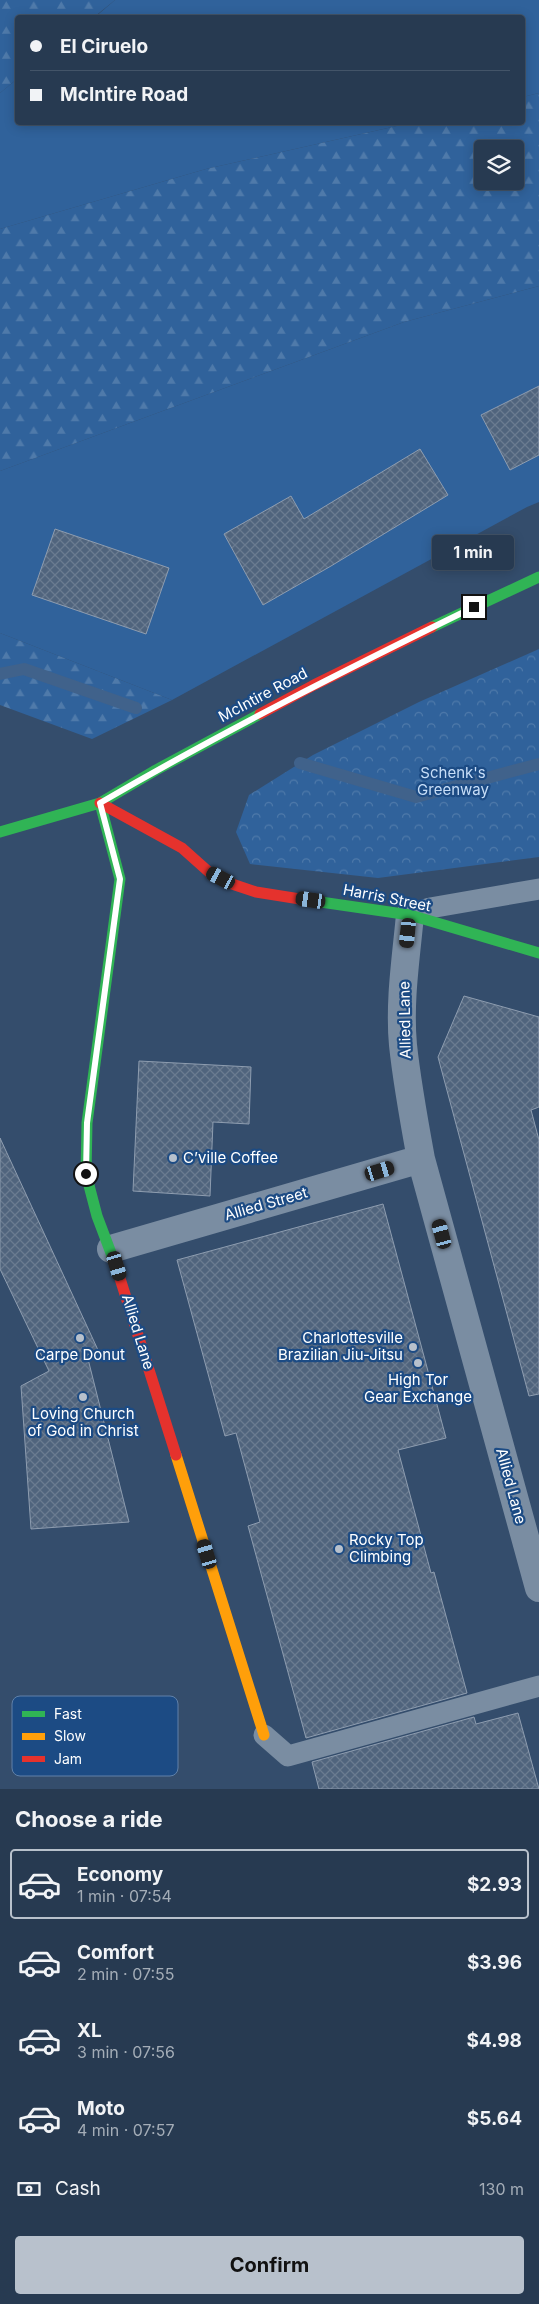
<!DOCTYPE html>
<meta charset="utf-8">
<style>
:root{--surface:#273a51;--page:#2f4158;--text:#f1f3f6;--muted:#a4adb7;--line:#435468;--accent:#b8c1cc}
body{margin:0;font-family:Inter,sans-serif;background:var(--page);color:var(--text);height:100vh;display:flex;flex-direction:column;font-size:19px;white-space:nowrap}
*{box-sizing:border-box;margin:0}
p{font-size:16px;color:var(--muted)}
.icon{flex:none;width:28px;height:28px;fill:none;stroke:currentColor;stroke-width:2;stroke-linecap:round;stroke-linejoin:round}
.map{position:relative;height:1789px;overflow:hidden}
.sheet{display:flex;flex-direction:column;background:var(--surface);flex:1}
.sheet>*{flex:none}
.top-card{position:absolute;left:15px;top:15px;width:510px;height:110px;border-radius:5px;box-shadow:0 2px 12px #0003,0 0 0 1px var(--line);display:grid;align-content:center;height:110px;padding:0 15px;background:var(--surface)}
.buttons{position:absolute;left:474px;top:140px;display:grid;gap:10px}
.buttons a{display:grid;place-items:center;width:50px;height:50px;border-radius:5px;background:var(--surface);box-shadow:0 2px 12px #0003,0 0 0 1px var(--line);font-size:25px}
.end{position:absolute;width:22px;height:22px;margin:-11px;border:6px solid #fff;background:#111;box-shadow:0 0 0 2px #111}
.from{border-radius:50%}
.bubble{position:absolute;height:35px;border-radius:5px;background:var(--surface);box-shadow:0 2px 12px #0003,0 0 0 1px var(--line);font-size:16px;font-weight:700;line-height:35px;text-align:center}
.car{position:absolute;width:15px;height:30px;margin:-15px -8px;border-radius:6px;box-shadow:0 0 4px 1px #0007;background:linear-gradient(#222 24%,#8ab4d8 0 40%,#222 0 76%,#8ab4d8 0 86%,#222 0)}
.top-card b{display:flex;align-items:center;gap:18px;height:48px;font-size:19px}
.top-card b+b{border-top:1px solid var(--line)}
.top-card i{width:12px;height:12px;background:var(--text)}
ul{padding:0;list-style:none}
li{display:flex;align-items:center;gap:15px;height:70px;margin:0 10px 8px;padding:0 5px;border:2px solid transparent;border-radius:5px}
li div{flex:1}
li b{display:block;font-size:19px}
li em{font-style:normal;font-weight:700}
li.current{border-color:var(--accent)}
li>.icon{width:45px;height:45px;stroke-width:1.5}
h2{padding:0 15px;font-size:22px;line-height:60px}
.pay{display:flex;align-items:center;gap:12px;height:55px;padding:0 15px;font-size:19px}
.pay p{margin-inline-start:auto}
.button{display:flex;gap:10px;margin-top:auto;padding:10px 15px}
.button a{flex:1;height:58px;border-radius:5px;background:var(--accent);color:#111;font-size:20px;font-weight:700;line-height:58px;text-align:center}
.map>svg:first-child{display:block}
</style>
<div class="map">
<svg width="539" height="1789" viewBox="0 0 539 1789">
<defs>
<pattern id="forest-firs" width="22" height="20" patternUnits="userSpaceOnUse" patternTransform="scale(1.25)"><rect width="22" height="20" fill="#30629b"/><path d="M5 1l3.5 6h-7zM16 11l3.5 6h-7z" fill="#4f7aaa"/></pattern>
<pattern id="park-crowns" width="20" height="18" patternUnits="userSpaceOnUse" patternTransform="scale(1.25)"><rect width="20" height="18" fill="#30629b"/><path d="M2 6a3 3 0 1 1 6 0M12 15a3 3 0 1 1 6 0" fill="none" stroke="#4f7aaa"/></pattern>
<pattern id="building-cross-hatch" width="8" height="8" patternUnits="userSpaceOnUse" patternTransform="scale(1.25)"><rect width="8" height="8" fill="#50647d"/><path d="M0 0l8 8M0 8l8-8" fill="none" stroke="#6a7b90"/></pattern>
</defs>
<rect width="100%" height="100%" fill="#344d6c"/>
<path fill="#30629b" d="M115,0H539V93L523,97L522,18H94Z
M17,79L18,122L410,123L206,169L0,229V93Z
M539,286V502L527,507L172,700L0,633V471L404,322Z"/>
<path fill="url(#forest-firs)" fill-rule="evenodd" d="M0,0H115L94,17L18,18L17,79L0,93Z
M539,93V286L404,322L0,471V229L206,169L410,123L522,122L523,97ZM482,149H515V181H482Z
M0,633L172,700L92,739L0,705Z"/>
<path fill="url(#park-crowns)" d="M539,649V857L378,878L250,864L236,832L249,795L313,755L419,702Z"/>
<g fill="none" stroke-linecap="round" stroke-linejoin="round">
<path stroke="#40628b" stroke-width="12" d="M0,674L24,669L136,708
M300,763L416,797L539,764"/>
</g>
<path fill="url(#building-cross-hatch)" stroke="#8e9db0" d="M539,386V455L510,470L481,415Z
M420,449L448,495L331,566L263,605L224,534L291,496L304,519Z
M55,529L169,568L146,634L32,595Z
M464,996L539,1017V1107L531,1110L539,1140V1394L529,1396L438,1057Z
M139,1061L251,1067L249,1124L213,1122L210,1196L133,1191Z
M0,1138L98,1350L87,1355L129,1522L31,1529L21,1386L49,1371L0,1269Z
M383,1204L446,1438L398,1450L431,1573L434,1572L467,1693L306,1738L248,1526L260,1522L236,1433L225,1436L177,1260Z
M518,1713L539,1789H319L312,1762L474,1717L476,1724Z"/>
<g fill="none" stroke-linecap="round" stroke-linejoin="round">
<path stroke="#7a8da2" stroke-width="21" d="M410,915L430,908L539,889
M264,1735L288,1756L539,1686"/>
<path stroke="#7a8da2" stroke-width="28" d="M410,915C406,958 399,1002 403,1045C407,1083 414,1121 421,1159L539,1588
M111,1249L421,1159"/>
<path stroke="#30b455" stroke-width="11" d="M432,627L539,577
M100,803L120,879L87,1123L86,1174L97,1216L117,1269
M0,832L100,803L156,770L260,714
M300,899L410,915L539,953"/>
<path stroke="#ff9f0a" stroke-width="11" d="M176,1455L264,1735"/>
<path stroke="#e5322d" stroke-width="11" d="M260,714L314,685L432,627
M100,803L182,848L210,873L232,884L256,892L300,899
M117,1269L176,1455"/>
</g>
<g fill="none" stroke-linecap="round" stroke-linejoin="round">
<path stroke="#fff" stroke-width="6" d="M86,1174L87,1123L120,879L100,803C222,732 347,669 474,607"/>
</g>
<g fill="#b8c1cc" stroke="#1c4b84" stroke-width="2">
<circle cx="173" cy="1158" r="5"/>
<circle cx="80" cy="1338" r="5"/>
<circle cx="413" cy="1347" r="5"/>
<circle cx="418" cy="1363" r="5"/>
<circle cx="83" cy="1397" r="5"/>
<circle cx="339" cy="1549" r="5"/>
</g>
<g text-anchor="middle" stroke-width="4.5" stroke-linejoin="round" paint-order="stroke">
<g font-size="15" fill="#fff" stroke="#1c4b84">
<text transform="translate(263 695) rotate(-28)" y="5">McIntire Road</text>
<text transform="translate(387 898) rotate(11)" y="5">Harris Street</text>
<text transform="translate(405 1020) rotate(-91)" y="5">Allied Lane</text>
<text transform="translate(266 1204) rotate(-16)" y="5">Allied Street</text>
<text transform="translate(138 1332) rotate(73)" y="5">Allied Lane</text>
<text transform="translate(511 1486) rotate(75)" y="5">Allied Lane</text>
</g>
<g font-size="15" fill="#c7def8" stroke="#1c4b84">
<text x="453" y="778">Schenk's<tspan x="453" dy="17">Greenway</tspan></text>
</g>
<g font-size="15" fill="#fff" stroke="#1c4b84">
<text x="183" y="1163" text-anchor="start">C’ville Coffee</text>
<text x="403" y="1343" text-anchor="end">Charlottesville<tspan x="403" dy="17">Brazilian Jiu-Jitsu</tspan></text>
<text x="80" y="1360">Carpe Donut</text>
<text x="418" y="1385">High Tor<tspan x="418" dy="17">Gear Exchange</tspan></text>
<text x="83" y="1419">Loving Church<tspan x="83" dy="17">of God in Christ</tspan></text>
<text x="349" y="1545" text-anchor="start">Rocky Top<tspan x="349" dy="17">Climbing</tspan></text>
</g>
</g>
<rect x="12" y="1696" width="166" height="80" rx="8" fill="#1c4b84" stroke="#6081a9" stroke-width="1"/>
<rect x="22" y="1711" width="23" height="6" fill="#30b455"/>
<rect x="22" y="1733" width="23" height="7" fill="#ff9f0a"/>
<rect x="22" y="1756" width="23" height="6" fill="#e5322d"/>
<g font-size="14" fill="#fff">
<text x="54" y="1719">Fast</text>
<text x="54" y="1741">Slow</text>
<text x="54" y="1764">Jam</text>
</g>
</svg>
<div class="buttons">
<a><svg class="icon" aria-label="layers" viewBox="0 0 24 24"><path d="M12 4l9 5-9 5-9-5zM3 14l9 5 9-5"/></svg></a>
</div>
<i class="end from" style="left:86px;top:1174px"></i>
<i class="end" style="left:474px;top:607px"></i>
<div class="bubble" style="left:432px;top:535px;width:82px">1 min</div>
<i class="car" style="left:221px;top:878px;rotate:298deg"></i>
<i class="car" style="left:311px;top:900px;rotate:278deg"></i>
<i class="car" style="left:408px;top:933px;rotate:186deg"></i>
<i class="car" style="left:380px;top:1171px;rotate:73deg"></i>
<i class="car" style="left:442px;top:1234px;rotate:345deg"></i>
<i class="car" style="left:117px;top:1266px;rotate:163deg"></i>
<i class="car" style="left:207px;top:1554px;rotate:343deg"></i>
<div class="top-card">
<b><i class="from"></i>El Ciruelo</b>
<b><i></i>McIntire Road</b>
</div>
</div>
<section class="sheet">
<h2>Choose a ride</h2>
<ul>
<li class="current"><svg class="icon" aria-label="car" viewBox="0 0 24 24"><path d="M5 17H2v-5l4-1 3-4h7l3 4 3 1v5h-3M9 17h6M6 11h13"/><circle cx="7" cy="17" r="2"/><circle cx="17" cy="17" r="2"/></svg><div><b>Economy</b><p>1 min · 07:54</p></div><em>$2.93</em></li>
<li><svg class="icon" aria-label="car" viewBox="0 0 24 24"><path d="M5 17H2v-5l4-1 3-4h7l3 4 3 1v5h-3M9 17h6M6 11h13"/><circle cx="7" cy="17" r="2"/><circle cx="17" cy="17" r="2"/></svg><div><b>Comfort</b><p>2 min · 07:55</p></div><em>$3.96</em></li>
<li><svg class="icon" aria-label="car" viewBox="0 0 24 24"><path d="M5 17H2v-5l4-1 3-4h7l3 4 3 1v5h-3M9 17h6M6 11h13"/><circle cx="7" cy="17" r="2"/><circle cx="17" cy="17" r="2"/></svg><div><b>XL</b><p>3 min · 07:56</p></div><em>$4.98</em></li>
<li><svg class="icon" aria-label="car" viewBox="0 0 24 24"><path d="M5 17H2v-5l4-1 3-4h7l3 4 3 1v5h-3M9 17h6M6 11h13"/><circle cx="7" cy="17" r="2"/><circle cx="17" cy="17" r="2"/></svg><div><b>Moto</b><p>4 min · 07:57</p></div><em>$5.64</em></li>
</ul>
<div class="pay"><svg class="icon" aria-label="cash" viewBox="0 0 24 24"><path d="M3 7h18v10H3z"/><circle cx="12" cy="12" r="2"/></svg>Cash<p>130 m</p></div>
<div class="button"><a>Confirm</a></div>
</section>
